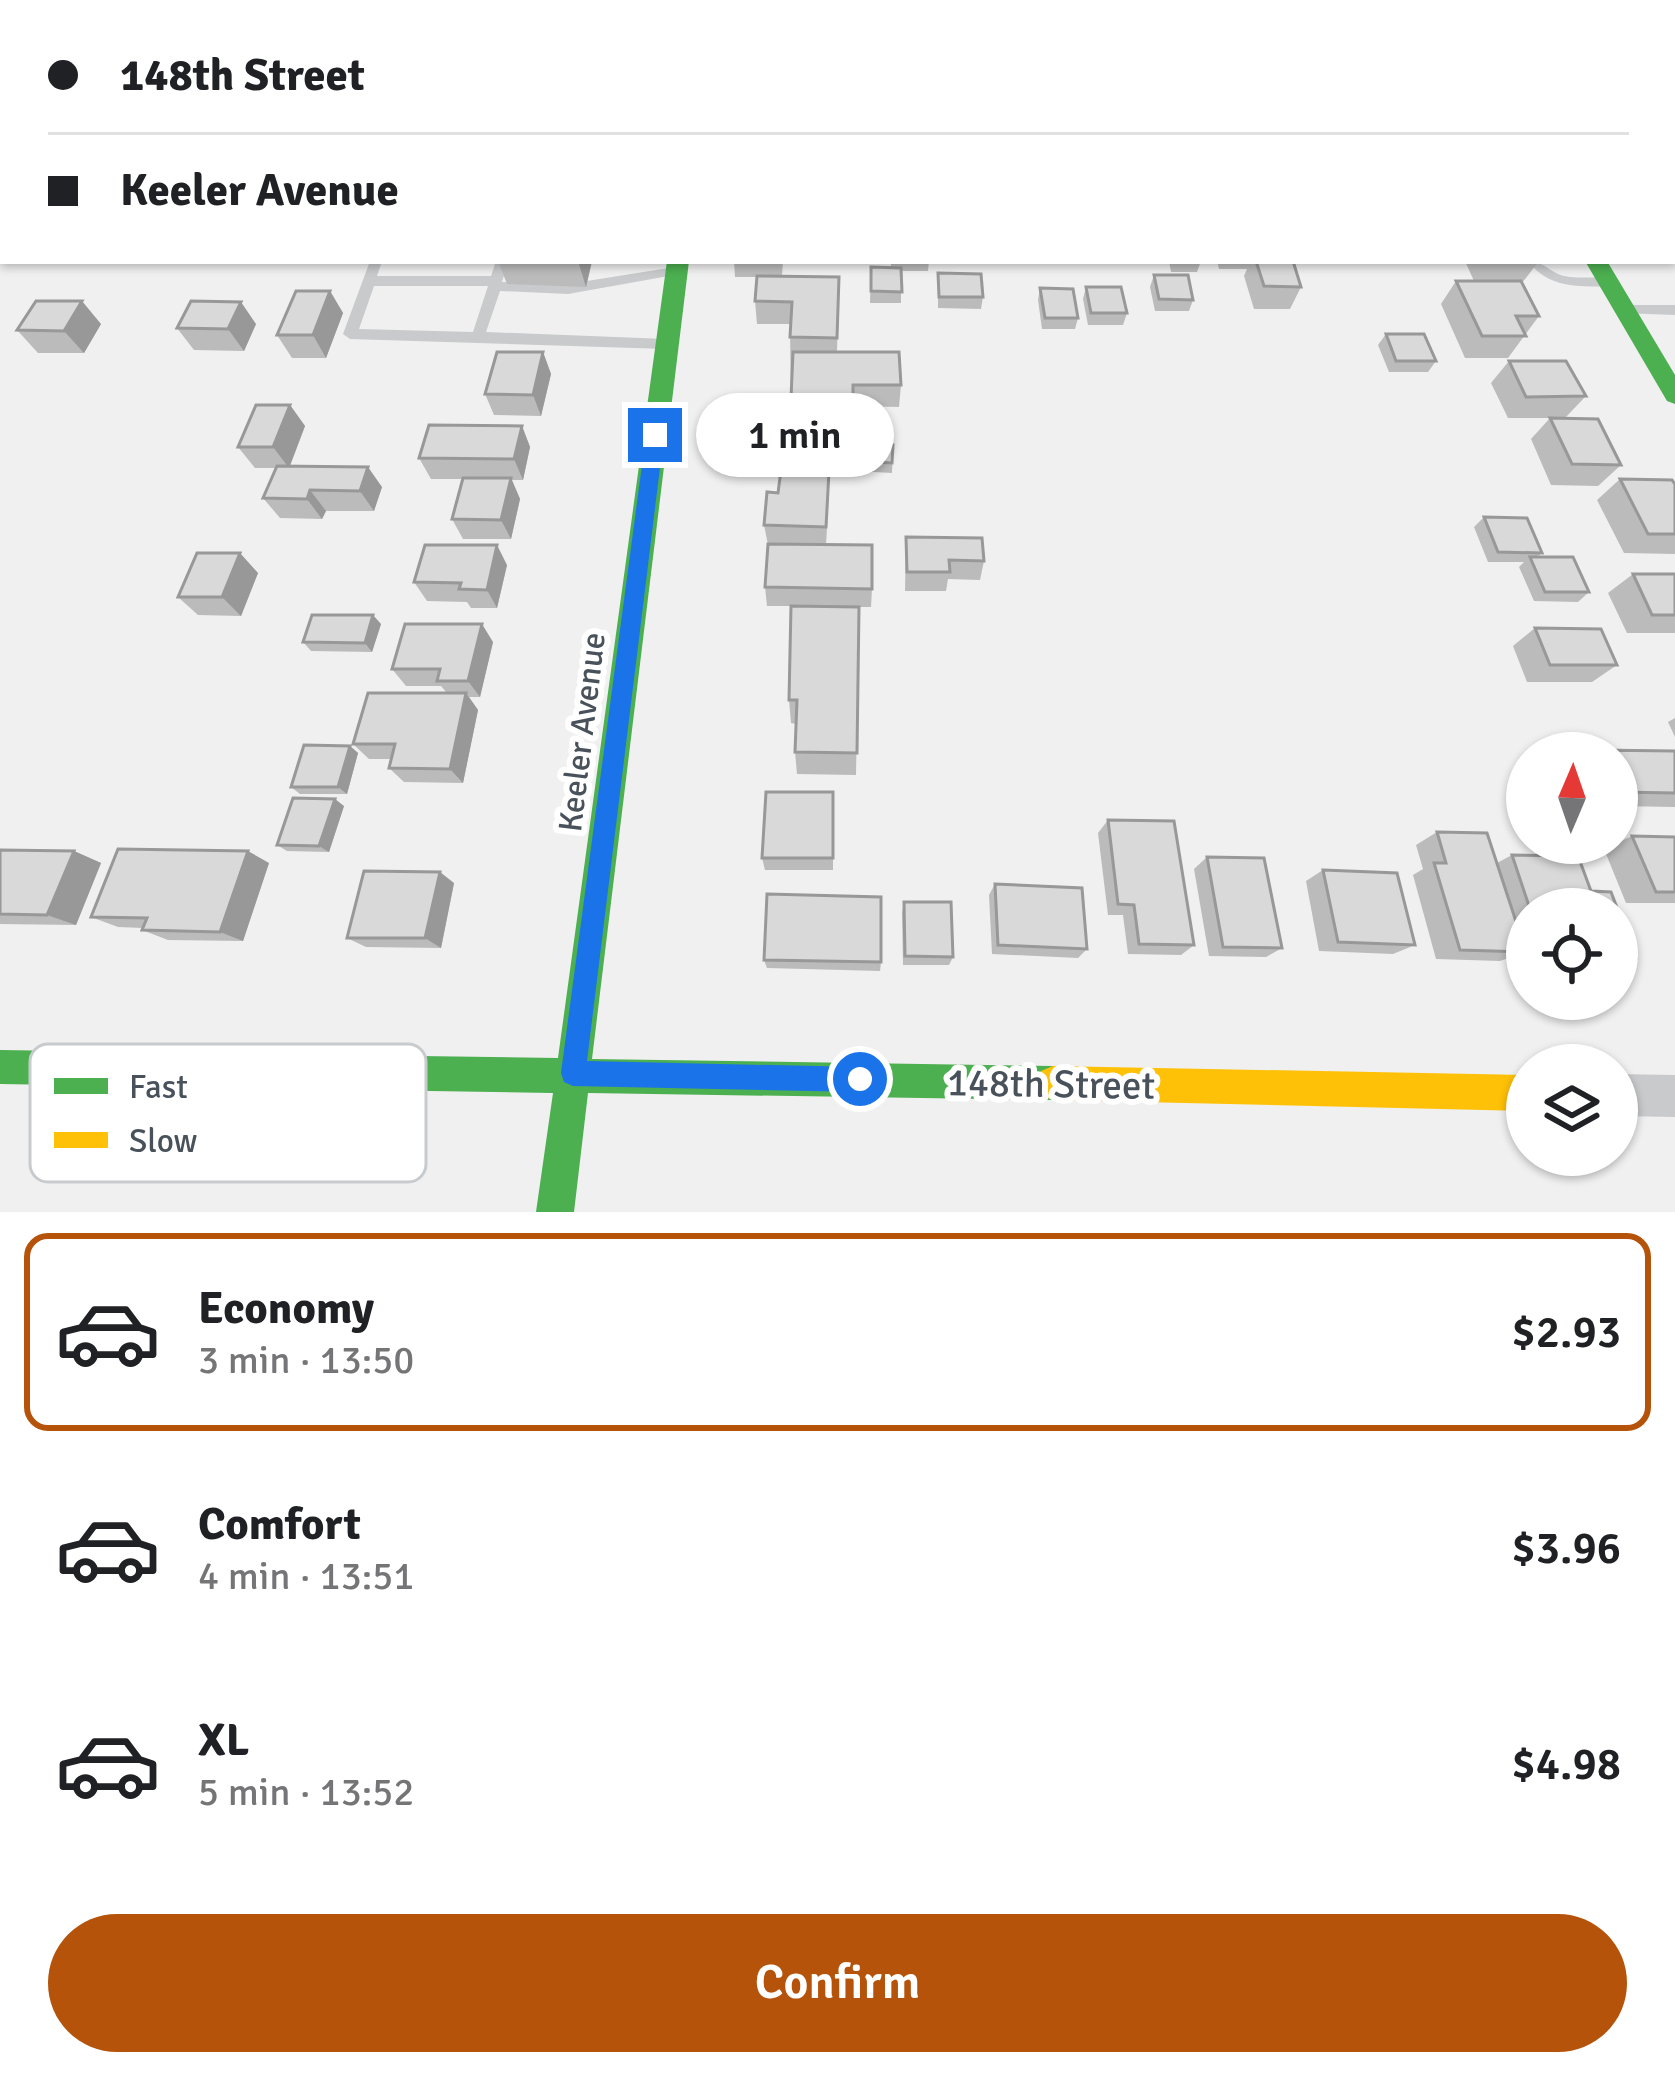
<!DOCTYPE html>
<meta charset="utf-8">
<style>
:root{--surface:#fff;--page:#f6f6f6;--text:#202124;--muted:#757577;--line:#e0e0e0;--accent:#b45309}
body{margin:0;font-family:Signika,sans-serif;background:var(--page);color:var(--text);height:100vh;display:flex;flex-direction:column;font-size:45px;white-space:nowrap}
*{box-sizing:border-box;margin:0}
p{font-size:39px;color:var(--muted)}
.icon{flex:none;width:66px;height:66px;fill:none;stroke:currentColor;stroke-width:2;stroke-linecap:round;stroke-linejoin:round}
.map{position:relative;height:1212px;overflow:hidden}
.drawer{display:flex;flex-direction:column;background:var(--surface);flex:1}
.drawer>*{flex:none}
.top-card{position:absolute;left:0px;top:0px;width:1677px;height:264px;box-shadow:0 3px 9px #0004;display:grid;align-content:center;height:264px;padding:0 48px;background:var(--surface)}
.needle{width:78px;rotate:2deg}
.tools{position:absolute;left:1506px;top:732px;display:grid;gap:24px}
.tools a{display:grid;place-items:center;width:132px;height:132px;border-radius:50%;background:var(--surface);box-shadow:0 3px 9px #0004;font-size:60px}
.end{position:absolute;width:54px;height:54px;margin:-27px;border:15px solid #1a73e8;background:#fff;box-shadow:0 0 0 6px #fff}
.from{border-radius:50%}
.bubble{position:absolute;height:84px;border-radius:42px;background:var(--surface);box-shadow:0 3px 9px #0004;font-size:39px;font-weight:600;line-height:84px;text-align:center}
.top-card b{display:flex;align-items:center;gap:42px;height:114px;font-size:45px}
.top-card b+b{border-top:3px solid var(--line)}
.top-card i{width:30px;height:30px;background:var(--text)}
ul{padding:21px 0 0;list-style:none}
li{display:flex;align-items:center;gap:36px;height:198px;margin:0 24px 18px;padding:0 24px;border:6px solid transparent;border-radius:24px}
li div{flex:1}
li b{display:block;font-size:45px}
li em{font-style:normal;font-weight:600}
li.selected{border-color:var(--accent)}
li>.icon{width:108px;height:108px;stroke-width:1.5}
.primary-button{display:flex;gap:24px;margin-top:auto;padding:24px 48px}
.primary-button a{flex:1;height:138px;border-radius:72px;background:var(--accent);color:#fff;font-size:48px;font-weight:600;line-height:138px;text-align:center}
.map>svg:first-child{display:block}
</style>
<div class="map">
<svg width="1675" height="1212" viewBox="0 0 1675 1212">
<rect width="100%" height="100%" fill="#f0f0f0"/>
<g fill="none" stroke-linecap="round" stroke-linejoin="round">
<path fill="#c8cacb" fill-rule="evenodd" d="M1135,0H1146L1148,3H1137Z
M1187,0H1197L1198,3H1188Z
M1256,0H1266L1267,3H1257Z
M1334,0H1344L1346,3H1336Z
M1624,0H1635L1637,3H1626Z
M1674,43H1675V49H1674Z
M1674,76H1675V82H1674Z
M1674,113H1675V121H1674Z
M370,261H382L377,276H491L496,261H508L502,282L568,284L675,267L682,271L680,274L568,294L500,291L486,332L666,339L673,344L666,349L350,339L343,334ZM374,286H488L473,332L359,329Z
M1528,261C1544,261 1549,272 1564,276C1582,280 1600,274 1615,282L1608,287C1576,286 1548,288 1528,261Z
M1626,305H1675V315L1621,313V307Z"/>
<path fill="#c8cacb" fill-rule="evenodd" d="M1433,0H1453L1455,3H1435Z
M1617,1074L1675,1075V1117L1617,1116Z"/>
<path fill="#4caf50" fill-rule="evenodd" d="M0,147H3V159H0Z
M1674,160H1675V172H1674Z
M667,261H689L592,1059L1053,1066L1065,1071L1070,1083L1065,1095L1053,1100L588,1093L574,1212H536L553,1093L0,1084V1050L558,1058Z
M1585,261H1607L1675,375V404L1667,401Z"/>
<path fill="#ffc107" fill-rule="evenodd" d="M1053,1066L1527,1075V1111L1053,1100L1041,1095L1036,1083L1041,1071Z"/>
</g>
<path fill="#bbb" d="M217,0H288L290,3H219Z
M396,0H513L493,1L494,3H395Z
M555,0H654V3L556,2Z
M788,0H976V3H788Z
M1027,0H1102L1103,3H1027Z
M0,193H3V256H0Z
M498,261H592L586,287L507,284Z
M734,261H783L782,276L839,277L837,352L901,385L899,407L853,406V421L820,420V471L829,492L826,545L872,589L871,607H859L856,775L797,774L795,752L796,724L791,723L789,700L791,606H767L765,587L768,545L764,525L778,493L781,471L748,470L745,449L791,411L790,324H757L755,301L757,277H735Z
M891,261H929L928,271H901V303H870L871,267H891Z
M953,261H993V264H954Z
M1035,261H1059V263H1035Z
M1169,261H1201L1197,272H1171Z
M1217,261H1293L1301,287L1290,309H1254L1244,276L1247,269H1219Z
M1465,261H1539L1522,283L1539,316L1508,358H1465L1441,304L1456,281H1474Z
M938,273L983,297L981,309L938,308Z
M1154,275L1193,300L1189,311H1155L1150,287Z
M1086,287L1127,313L1123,325H1088L1083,299Z
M1040,288L1078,318L1075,329H1042L1038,300Z
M330,291L343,313L326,358H292L277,335Z
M101,324L84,353H38L17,330Z
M256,324L244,351L194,350L177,328Z
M1386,334L1436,361L1428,372H1389L1378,345Z
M543,352L551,374L541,416L494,415L485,394Z
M1509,361L1586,396L1565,418L1621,465L1598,486L1551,485L1531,439L1550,418H1508L1491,383Z
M290,405L305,426L290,466L382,487L374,511H326L322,519L280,518L263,498L276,468H255L238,447Z
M522,426L530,447L523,480H512L520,499L511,539H463L452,519L462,479H431L419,458Z
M893,445L892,473L856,471V461Z
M1620,479L1675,484V554L1624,553L1597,500Z
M1484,517L1542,553L1537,557L1589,592L1578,602L1534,601L1519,567L1524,562H1488L1474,527Z
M906,537L984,561L980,580L948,579L946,591H905Z
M507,565L497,608H471L467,602L427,601L414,582Z
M258,573L241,616L198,615L178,597Z
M1633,574H1675V633H1627L1608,593Z
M381,624L372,652L311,651L303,642Z
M1535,628L1617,665L1592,682H1527L1513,646Z
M493,642L480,697H469L478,710L463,783L404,782L389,768L391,759H369L353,744L447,693L441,686H406L392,669Z
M1675,718V737L1668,722Z
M350,746L358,753L347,794H300L291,787Z
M1593,750L1675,751V807L1617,806V753H1588Z
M833,792V870H765L762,858Z
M344,806L329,852L287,851L277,845Z
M1108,820L1194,945L1181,955L1128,954L1123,915H1108L1098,833Z
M1437,832L1487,833L1497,863L1512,855L1578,856L1591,891L1611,892L1636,958L1617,964V909H1527V966H1520L1517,955L1500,961L1436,959L1413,875L1423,869L1416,845Z
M1632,836L1675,837V903H1626L1604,849Z
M1533,843H1590L1591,845L1577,852L1535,850Z
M0,850L74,851L101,863L76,925L0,924Z
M1207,857L1282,948L1266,957L1209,956L1194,869Z
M269,863L243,941L168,940L142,930L143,928L118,927L91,917Z
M1323,870L1415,945L1393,954L1319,951L1306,881Z
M454,883L441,948L366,947L347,938Z
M995,884L1087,949L1078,958L992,954L989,895Z
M904,902L953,957L949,965H903L902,913Z
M764,960L881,962L880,971L767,968Z"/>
<path fill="#989899" d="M56,0H83L85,3H54Z
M271,0H288L290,3H273Z
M578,261H592L586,287Z
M330,291L343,313L326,358L313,335Z
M82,301L101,324L84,353L64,331Z
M241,302L256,324L244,351L228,329Z
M543,352L551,374L541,416L533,395Z
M290,405L305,426L289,468L273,447Z
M522,426L530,447L523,480L514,459Z
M368,467L382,487L374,511L360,491Z
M511,478L520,499L511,539L501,520Z
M310,490L326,511L322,519L307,499Z
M497,545L507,565L497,608L487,590Z
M240,553L258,573L241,616L222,597Z
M373,615L381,624L372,652L365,643Z
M482,624L493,642L480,697L468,681Z
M466,693L478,710L463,783L450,769Z
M350,746L358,753L347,794L338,787Z
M335,799L344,806L329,852L319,846Z
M74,851L101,863L76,925L47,915Z
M248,851L269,863L243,941L220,932Z
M440,872L454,883L441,948L425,938Z"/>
<path fill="#d9d9da" stroke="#989899" stroke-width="3" d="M18,0H56L54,3H15Z
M396,0H480L395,3Z
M581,0H647L646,3H580Z
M819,0H963L959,3H814Z
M1063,0H1102L1103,3H1064Z
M1531,0H1616L1618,3H1533Z
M0,45H3V65L0,69Z
M0,193H3V231L1,233Z
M1256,261H1293L1301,287L1264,286Z
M871,267L901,268L902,292L871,291Z
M938,273L981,274L983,297H939Z
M1154,275H1188L1193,300L1159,299Z
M757,276L839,277L837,338L790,337L792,302L755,301Z
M1456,281H1521L1539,316H1516L1526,336H1482Z
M1086,287H1121L1127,313H1091Z
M1040,288L1073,289L1078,318H1045Z
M296,291H330L313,335H277Z
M36,301H82L64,331L17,330Z
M191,301L241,302L228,329L177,328Z
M1386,334H1424L1436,361H1396Z
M497,352H543L533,395L485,394Z
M793,352H899L901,385H853V399L791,398Z
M1509,361H1566L1586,396L1526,397Z
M256,405H290L273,447H238Z
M748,411L820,412L819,450L745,449Z
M1550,418L1598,419L1621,465L1572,464Z
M429,425L522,426L514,459L419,458Z
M858,443L893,445L892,463L856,461Z
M277,466L368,467L360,491L310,490L307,499L263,498Z
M781,470L829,471L826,527L764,525L767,492L778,493Z
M463,478H511L501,520L452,519Z
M1620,479L1672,480L1675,484V534H1648Z
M1484,517L1527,518L1542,553L1498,552Z
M906,537L982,538L984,561L949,560L950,572H907Z
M768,544L872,545V589L765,587Z
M425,545H497L487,590L459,589L461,583L414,582Z
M197,553H240L222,597H178Z
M1530,557H1573L1589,592H1545Z
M1633,574H1675V615H1652Z
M791,606L859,607L857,753L795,752L797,700H789Z
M312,615H373L365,643L303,642Z
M405,624H482L468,681H437L440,669H392Z
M1535,628L1601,629L1617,665H1550Z
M368,693H466L450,769L389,768L395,744H353Z
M304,745L350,746L338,787H291Z
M1593,750L1675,751V793L1617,792V753H1594Z
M766,792H833V858H762Z
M293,798L335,799L319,846L277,845Z
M1108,820L1174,821L1194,945L1139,944L1134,905L1118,904Z
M1437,832L1487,833L1526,952L1460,950L1434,863H1446Z
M1632,836L1675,837V892H1656Z
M1548,843H1590L1591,845Z
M118,849L248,851L220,932L142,930L147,918L91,917Z
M0,850L74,851L47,915L0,914Z
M1512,855L1578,856L1591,891L1611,892L1636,958H1617V909H1530Z
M1207,857L1264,858L1282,948L1223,947Z
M1323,870L1397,873L1415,945L1338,942Z
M364,871L440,872L425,938H347Z
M995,884L1082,888L1087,949L998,945Z
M767,894L881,897V962L764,960Z
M904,902H951L953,957L905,956Z"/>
<path fill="#1a73e8" d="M655,429L664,435L587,1061L860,1067L868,1070L872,1079L868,1088L860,1092L573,1086L564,1082L561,1073L646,435Z"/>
<g text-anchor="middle" stroke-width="12" stroke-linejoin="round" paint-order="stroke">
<g font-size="33" fill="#49525b" stroke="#fff">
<text transform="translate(581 732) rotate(-83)" y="12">Keeler Avenue</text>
</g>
<g font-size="39" fill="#49525b" stroke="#fff">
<text transform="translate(1051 1083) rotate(1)" y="14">148th Street</text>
</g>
</g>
<rect x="30" y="1044" width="396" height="138" rx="18" fill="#fff" stroke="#c8cbce" stroke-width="3"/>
<rect x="54" y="1078" width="54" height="16" fill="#4caf50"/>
<rect x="54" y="1132" width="54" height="16" fill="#ffc107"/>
<g font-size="33" fill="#49525b">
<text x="129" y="1098">Fast</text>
<text x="129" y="1152">Slow</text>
</g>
</svg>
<div class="tools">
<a><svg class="needle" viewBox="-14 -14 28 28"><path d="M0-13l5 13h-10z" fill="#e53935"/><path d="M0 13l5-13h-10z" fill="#757577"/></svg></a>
<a><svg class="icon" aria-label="locate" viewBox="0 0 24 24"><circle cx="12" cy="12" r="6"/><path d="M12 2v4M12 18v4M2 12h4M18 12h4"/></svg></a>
<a><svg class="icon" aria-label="layers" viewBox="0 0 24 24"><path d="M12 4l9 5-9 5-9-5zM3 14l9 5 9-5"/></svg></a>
</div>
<i class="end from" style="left:860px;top:1079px"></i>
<i class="end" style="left:655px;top:435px"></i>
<div class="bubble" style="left:696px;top:393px;width:198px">1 min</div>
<div class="top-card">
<b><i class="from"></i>148th Street</b>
<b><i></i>Keeler Avenue</b>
</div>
</div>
<section class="drawer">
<ul>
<li class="selected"><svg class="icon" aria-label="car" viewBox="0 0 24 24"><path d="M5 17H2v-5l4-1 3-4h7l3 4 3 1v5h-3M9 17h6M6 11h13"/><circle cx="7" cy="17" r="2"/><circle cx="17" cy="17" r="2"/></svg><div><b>Economy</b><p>3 min · 13:50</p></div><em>$2.93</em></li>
<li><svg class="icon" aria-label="car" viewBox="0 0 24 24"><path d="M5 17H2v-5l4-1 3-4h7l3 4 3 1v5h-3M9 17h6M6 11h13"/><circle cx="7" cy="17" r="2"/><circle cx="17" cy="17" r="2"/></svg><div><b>Comfort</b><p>4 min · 13:51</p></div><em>$3.96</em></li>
<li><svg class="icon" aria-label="car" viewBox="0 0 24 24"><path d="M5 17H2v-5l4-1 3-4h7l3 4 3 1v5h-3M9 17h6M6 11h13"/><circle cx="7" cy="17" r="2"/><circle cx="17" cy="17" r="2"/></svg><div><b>XL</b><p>5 min · 13:52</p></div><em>$4.98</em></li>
</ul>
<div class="primary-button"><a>Confirm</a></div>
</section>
